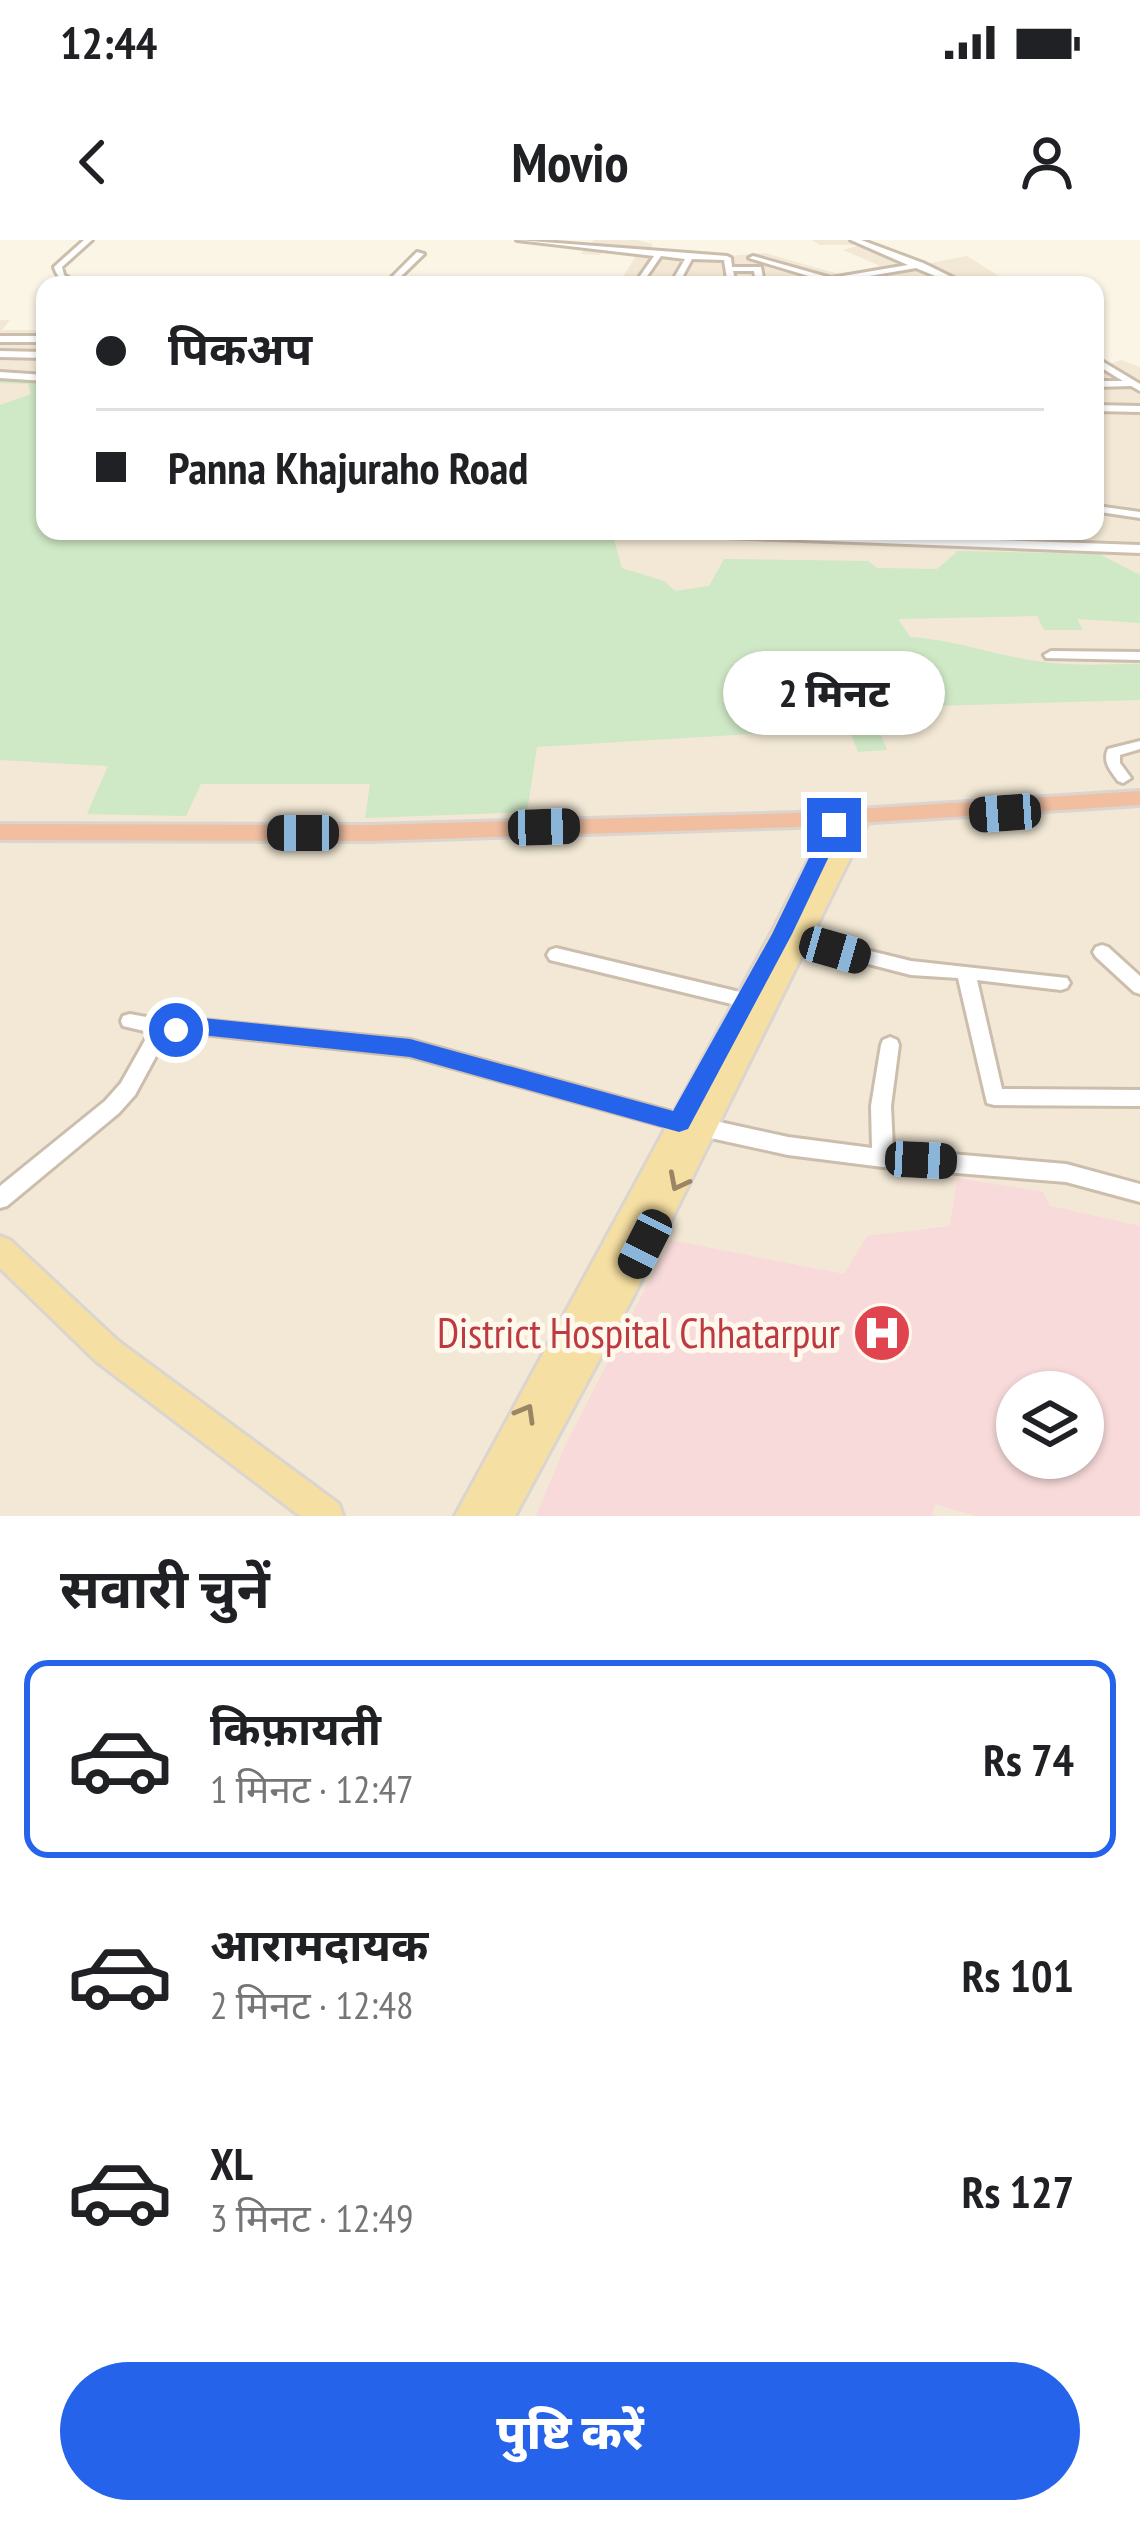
<!DOCTYPE html>
<html lang="hi">
<meta charset="utf-8">
<style>
:root{--surface:#fff;--page:#f2f2f2;--text:#202124;--muted:#757577;--line:#e0e0e0;--accent:#2563eb}
body{margin:0;font-family:"PT Sans Narrow","Noto Sans Devanagari",sans-serif;background:var(--page);color:var(--text);height:100vh;display:flex;flex-direction:column;font-size:45px;white-space:nowrap}
*{box-sizing:border-box;margin:0}
p{font-size:39px;color:var(--muted)}
.icon{flex:none;width:66px;height:66px;fill:none;stroke:currentColor;stroke-width:2;stroke-linecap:round;stroke-linejoin:round}
.map{position:relative;height:1276px;overflow:hidden}
.drawer{display:flex;flex-direction:column;background:var(--surface);flex:1}
.drawer>*{flex:none}
.top-card{position:absolute;left:36px;top:36px;width:1068px;height:264px;border-radius:24px;box-shadow:0 3px 9px #0004;display:grid;align-content:center;height:264px;padding:0 60px;background:var(--surface)}
.controls{position:absolute;left:996px;top:1131px;display:grid;gap:24px}
.controls a{display:grid;place-items:center;width:108px;height:108px;border-radius:50%;background:var(--surface);box-shadow:0 3px 9px #0004;font-size:60px}
.end{position:absolute;width:54px;height:54px;margin:-27px;border:15px solid #2563eb;background:#fff;box-shadow:0 0 0 6px #fff}
.from{border-radius:50%}
.bubble{position:absolute;height:84px;border-radius:42px;background:var(--surface);box-shadow:0 3px 9px #0004;font-size:39px;font-weight:800;line-height:84px;text-align:center}
.car{position:absolute;width:36px;height:72px;margin:-36px -18px;border-radius:15px;box-shadow:0 0 9px 3px #0007;background:linear-gradient(#222 24%,#8ab4d8 0 40%,#222 0 76%,#8ab4d8 0 86%,#222 0)}
.top-card b{display:flex;align-items:center;gap:42px;height:114px;font-size:45px}
.top-card b+b{border-top:3px solid var(--line)}
.top-card i{width:30px;height:30px;background:var(--text)}
ul{padding:0;list-style:none}
li{display:flex;align-items:center;gap:36px;height:198px;margin:0 24px 18px;padding:0 36px;border:6px solid transparent;border-radius:24px}
li div{flex:1}
li b{display:block;font-size:45px}
li em{font-style:normal;font-weight:800}
li.selected{border-color:var(--accent)}
li>.icon{width:108px;height:108px;stroke-width:1.5}
h2{padding:0 60px;font-size:54px;line-height:144px}
.cta{display:flex;gap:24px;margin-top:auto;padding:24px 60px}
.cta a{flex:1;height:138px;border-radius:72px;background:var(--accent);color:#fff;font-size:48px;font-weight:800;line-height:138px;text-align:center}
.status{display:flex;justify-content:space-between;align-items:center;height:84px;padding:0 60px;background:var(--surface);direction:ltr}
.status svg{height:33px;fill:currentColor}
header{display:flex;justify-content:space-between;align-items:center;height:156px;padding:0 60px;background:var(--surface);font-size:54px;font-weight:800}
.map>svg:first-child{display:block}
</style>
<div class="status"><b>12:44</b><svg viewBox="0 0 49 12"><path d="M0 12V9h3v3zM5 12V6h3v6zM10 12V3h3v9zM15 12V0h3v12zM26 1h20v11H26zM47 4h2v5h-2z"/></svg></div>
<header><svg class="icon" aria-label="back" viewBox="0 0 24 24"><path d="M15 5l-7 7 7 7"/></svg>Movio<svg class="icon" aria-label="person" viewBox="0 0 24 24"><circle cx="12" cy="8" r="4"/><path d="M4 21q1-7 8-7t8 7"/></svg></header>
<div class="map">
<svg width="1140" height="1276" viewBox="0 0 1140 1276">
<rect width="100%" height="100%" fill="#fbf5e6"/>
<path fill="#f2e8d5" fill-rule="evenodd" d="M594,0H637L652,4V10L727,16L765,13L842,35L880,26L843,10L860,5H820L812,0H861L925,24L967,16L1013,45H618L637,14L603,10L600,15L581,14Z
M0,80H10L2,90H45V291H1095V116L1108,124L1122,120L1140,127V1276H0ZM1017,1152H1083V1218H1017Z"/>
<path fill="#f8dada" fill-rule="evenodd" d="M957,938L1043,952L1050,966L1140,986V1276H976L935,1264L932,1276H536L566,1204L670,1000L844,1034L867,996L950,986ZM1017,1152H1083V1218H1017Z"/>
<path fill="#cfe8c5" d="M0,139L45,140V291H575L613,296L622,328L664,341L675,351L709,346L724,319L868,321L877,328L937,329L958,311L1099,314L1140,335V383L1077,379L1083,390H1044L1037,376L898,379L910,397C959,400 1004,419 1053,423C1081,426 1111,424 1140,424V460L900,467L906,481L876,483L887,510L858,512L837,459L797,461L800,472L779,473L785,492L537,507L527,572L365,578L370,544H201L186,576L87,574L108,526L0,520V165L31,154L28,144L0,143Z"/>
<g fill="none" stroke-linecap="round" stroke-linejoin="round">
<g stroke="#ccbead" stroke-width="6">
<path id="minor" d="M84,0H92L62,27L64,35L79,45C66,45 58,40 54,27Z
M517,0L727,16L731,18L732,27H761L764,43L790,45H728L731,42H756L754,31H733L735,39L731,41L727,39L724,20L692,19L678,45H670L685,19L661,16L641,45H621L618,43L636,42L654,16Z
M851,0H861L923,23L968,45L949,41L885,45L940,38L916,28L816,45L814,41L822,40L749,18L753,16L831,38L908,25Z
M417,12L424,14L392,45H384Z
M0,96H45V102H0Z
M0,111L45,112V118L0,117Z
M1095,117L1140,144V151L1131,146L1095,147V141H1123L1095,124Z
M0,132L45,135V141L0,138Z
M1095,165L1140,166V172L1095,171Z
M1104,267L1140,272V278L1100,272V268Z
M640,291H740L1140,305V313L646,294Z
M1051,411L1140,412V420L1046,418L1044,415Z
M1140,501V509L1120,515V523L1131,538L1123,543L1118,541C1111,531 1102,522 1108,509Z
M801,694L911,721L1067,738L1070,743L1067,748L1061,750L977,740L1002,849L1140,850V866L994,865L987,863L958,738L911,735L795,705L792,700L795,695Z
M1102,705L1108,707L1140,736V754L1134,752L1096,717L1093,712L1096,707Z
M556,708L744,753L750,755L753,760L750,765L744,767L550,720L547,715L550,710Z
M130,774L178,783L192,779L410,800L679,874L686,876L689,882L686,888L679,890L410,816L193,793L162,805L135,855L119,873L7,966L0,968V946L105,861L121,843L148,795L153,793L123,786L121,781L123,776Z
M890,797L897,800L899,805L891,866L893,909L1066,924L1140,944V962L1066,942L883,927L788,915L706,897L699,894L696,888L699,882L706,879L788,897L872,908L871,866L881,805L883,800Z"/>
</g>
<g stroke="#dbd5d0" stroke-width="6">
<path id="major" d="M837,568L847,575L840,598L855,569H869L872,574L635,1053L515,1276H455L771,694L819,600L827,575Z
M0,996L10,1000L118,1101L339,1264L343,1276H300L96,1121L0,1028Z"/>
</g>
<g stroke="#dbd5d0" stroke-width="6">
<path id="highway" d="M1140,551V565L796,587L371,601L0,600V584L371,585L796,573Z"/>
</g>
<use href="#minor" fill="#fff" fill-rule="evenodd"/>
<use href="#major" fill="#f6dfa2" fill-rule="evenodd"/>
<use href="#highway" fill="#f1bea0" fill-rule="evenodd"/>
</g>
<defs><path id="oneway-chevron" d="M-2-3.5L2.5 0L-2 3.5" fill="none" stroke-width="1.6" stroke-linecap="round" stroke-linejoin="round" transform="scale(3)"/></defs>
<g stroke="#9a8566">
<use href="#oneway-chevron" transform="translate(678 942) rotate(117)"/>
<use href="#oneway-chevron" transform="translate(526 1173) rotate(-60)"/>
</g>
<path fill="#2563eb" d="M834,579L844,585L792,694L688,889L679,892L410,817L192,794L176,798L164,790L168,783L192,777L410,799L673,871L772,694L825,585Z"/>
<defs>
<g id="hospital-disc" transform="scale(3)"><circle r="9.5" fill="#e0444e" stroke="#fef9ec"/><path d="M-5-5h3v3.5h4V-5h3V5h-3V1.5h-4V5h-3Z" fill="#fff"/></g>
</defs>
<g fill-rule="evenodd">
<use href="#hospital-disc" x="882" y="1093"/>
</g>
<g text-anchor="middle" stroke-width="10" stroke-linejoin="round" paint-order="stroke">
<g font-size="42" fill="#be3a42" stroke="#fef9ec" text-anchor="end">
<text x="840" y="1108">District Hospital Chhatarpur</text>
</g>
</g>
</svg>
<div class="controls">
<a><svg class="icon" aria-label="layers" viewBox="0 0 24 24"><path d="M12 4l9 5-9 5-9-5zM3 14l9 5 9-5"/></svg></a>
</div>
<i class="end from" style="left:176px;top:790px"></i>
<i class="end" style="left:834px;top:585px"></i>
<div class="bubble" style="left:723px;top:411px;width:222px">2 मिनट</div>
<i class="car" style="left:1005px;top:573px;rotate:266deg"></i>
<i class="car" style="left:544px;top:587px;rotate:88deg"></i>
<i class="car" style="left:303px;top:593px;rotate:270deg"></i>
<i class="car" style="left:835px;top:710px;rotate:106deg"></i>
<i class="car" style="left:921px;top:920px;rotate:93deg"></i>
<i class="car" style="left:645px;top:1004px;rotate:207deg"></i>
<div class="top-card">
<b><i class="from"></i>पिकअप</b>
<b><i></i>Panna Khajuraho Road</b>
</div>
</div>
<section class="drawer">
<h2>सवारी चुनें</h2>
<ul>
<li class="selected"><svg class="icon" aria-label="car" viewBox="0 0 24 24"><path d="M5 17H2v-5l4-1 3-4h7l3 4 3 1v5h-3M9 17h6M6 11h13"/><circle cx="7" cy="17" r="2"/><circle cx="17" cy="17" r="2"/></svg><div><b>किफ़ायती</b><p>1 मिनट · 12:47</p></div><em>Rs 74</em></li>
<li><svg class="icon" aria-label="car" viewBox="0 0 24 24"><path d="M5 17H2v-5l4-1 3-4h7l3 4 3 1v5h-3M9 17h6M6 11h13"/><circle cx="7" cy="17" r="2"/><circle cx="17" cy="17" r="2"/></svg><div><b>आरामदायक</b><p>2 मिनट · 12:48</p></div><em>Rs 101</em></li>
<li><svg class="icon" aria-label="car" viewBox="0 0 24 24"><path d="M5 17H2v-5l4-1 3-4h7l3 4 3 1v5h-3M9 17h6M6 11h13"/><circle cx="7" cy="17" r="2"/><circle cx="17" cy="17" r="2"/></svg><div><b>XL</b><p>3 मिनट · 12:49</p></div><em>Rs 127</em></li>
</ul>
<div class="cta"><a>पुष्टि करें</a></div>
</section>
